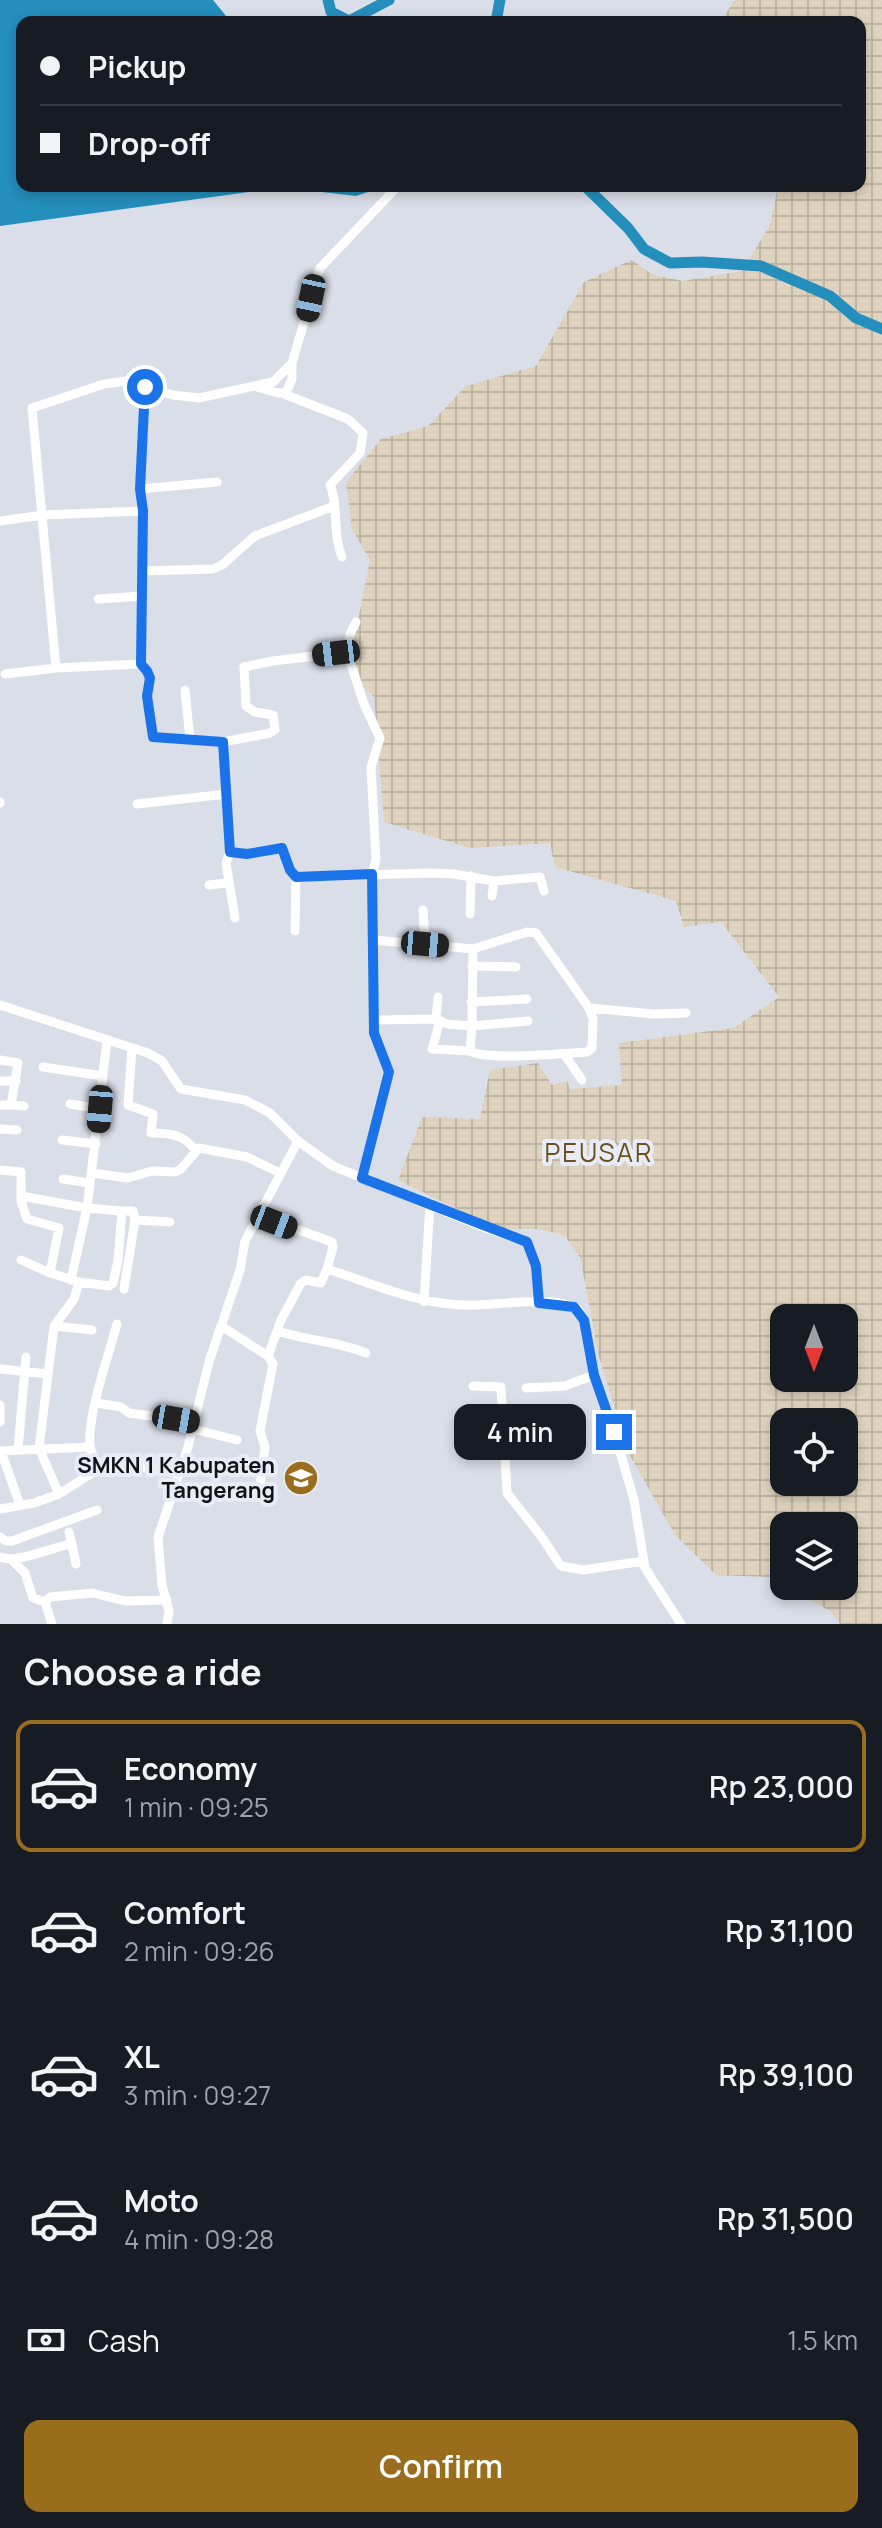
<!DOCTYPE html>
<meta charset="utf-8">
<style>
:root{--surface:#171b24;--page:#242831;--text:#f1f3f6;--muted:#9ea1a6;--line:#363941;--accent:#996d1b}
body{margin:0;font-family:Manrope,sans-serif;background:var(--page);color:var(--text);height:100vh;display:flex;flex-direction:column;font-size:30px;white-space:nowrap}
*{box-sizing:border-box;margin:0}
p{font-size:26px;color:var(--muted)}
.icon{flex:none;width:44px;height:44px;fill:none;stroke:currentColor;stroke-width:2;stroke-linecap:round;stroke-linejoin:round}
.map{position:relative;height:1624px;overflow:hidden}
.details{display:flex;flex-direction:column;background:var(--surface);flex:1}
.details>*{flex:none}
.guide{position:absolute;left:16px;top:16px;width:850px;height:176px;border-radius:16px;box-shadow:0 4px 12px #0003;display:grid;align-content:center;height:176px;padding:0 24px;background:var(--surface)}
.needle{width:52px;rotate:180deg}
.tools{position:absolute;left:770px;top:1304px;display:grid;gap:16px}
.tools a{display:grid;place-items:center;width:88px;height:88px;border-radius:16px;background:var(--surface);box-shadow:0 4px 12px #0003;font-size:40px}
.end{position:absolute;width:36px;height:36px;margin:-18px;border:10px solid #1a73e8;background:#fff;box-shadow:0 0 0 4px #fff}
.from{border-radius:50%}
.bubble{position:absolute;height:56px;border-radius:16px;background:var(--surface);box-shadow:0 4px 12px #0003;font-size:26px;font-weight:600;line-height:56px;text-align:center}
.car{position:absolute;width:24px;height:48px;margin:-24px -12px;border-radius:10px;box-shadow:0 0 6px 2px #0007;background:linear-gradient(#222 24%,#8ab4d8 0 40%,#222 0 76%,#8ab4d8 0 86%,#222 0)}
.guide b{display:flex;align-items:center;gap:28px;height:76px;font-size:30px}
.guide b+b{border-top:2px solid var(--line)}
.guide i{width:20px;height:20px;background:var(--text)}
ul{padding:0;list-style:none}
li{display:flex;align-items:center;gap:24px;height:132px;margin:0 16px 12px;padding:0 8px;border:4px solid transparent;border-radius:16px}
li div{flex:1}
li b{display:block;font-size:30px}
li em{font-style:normal;font-weight:600}
li.on{border-color:var(--accent)}
li>.icon{width:72px;height:72px;stroke-width:1.5}
h2{padding:0 24px;font-size:36px;line-height:96px}
.pay{display:flex;align-items:center;gap:20px;height:88px;padding:0 24px;font-size:30px}
.pay p{margin-inline-start:auto}
.primary-button{display:flex;gap:16px;margin-top:auto;padding:16px 24px}
.primary-button a{flex:1;height:92px;border-radius:16px;background:var(--accent);color:#fff;font-size:32px;font-weight:600;line-height:92px;text-align:center}
.map>svg:first-child{display:block}
</style>
<div class="map">
<svg width="882" height="1624" viewBox="0 0 882 1624">
<defs>
<pattern id="industrial-grid" width="8" height="8" patternUnits="userSpaceOnUse" patternTransform="scale(2)"><rect width="8" height="8" fill="#dfd3bf"/><path d="M0 4h8M4 0v8" fill="none" stroke="#beb4a3"/></pattern>
</defs>
<rect width="100%" height="100%" fill="#dadee8"/>
<path fill="url(#industrial-grid)" fill-rule="evenodd" d="M735,0H882V1624H840L830,1611L787,1586H844V1526H784V1584L772,1577L716,1575L675,1535L629,1454L599,1357L580,1257L564,1235L538,1229H498L398,1180L422,1117L480,1119L490,1070L538,1063L552,1085L567,1081L570,1089L622,1085L619,1043L734,1028L779,997L721,922L684,927L676,901L555,867L550,843L470,848L384,822L374,697L357,681L352,651L370,560L352,529L346,482L381,439L428,426L466,386L536,366L584,282L631,260L654,275L683,281L742,271L770,225L778,186H860V22H720ZM784,1318H844V1378H784ZM784,1422H844V1482H784Z"/>
<path fill="#248ebc" d="M0,0H213L231,22H22V186H374L368,192L356,196L297,189L263,190L0,226Z"/>
<g fill="none" stroke-linecap="round" stroke-linejoin="round">
<path stroke="#248ebc" stroke-width="11" d="M328,0L331,12L349,21L389,0
M496,22L500,0
M585,186L628,228L644,249L670,263L702,262L761,266L830,296L856,318L882,329"/>
<path stroke="#fff" stroke-width="9" d="M145,387L140,489L143,511L141,664L147,671L150,678L147,696L153,737L223,742L270,733L275,730L273,715L255,712L246,706L244,667L273,661L347,652L364,704L380,738L371,767L376,860L372,874L374,1033L389,1072L362,1178
M257,387L278,393H286L292,379V363
M284,394L348,419L363,433L360,453L330,485C339,505 332,533 342,557
M140,489L217,482
M0,521L43,515L143,511
M142,571L213,569L222,565L255,536L334,506
M98,599L142,596
M347,652L350,634L356,622
M141,664L56,668L32,408L104,384L126,381L173,395L199,398L273,382L292,363L320,268L398,186
M5,674L56,668
M185,690L190,740
M223,742L230,852L226,863L235,918
M0,803V802
M137,804L227,794
M230,852L247,854L282,848L290,870L296,877L429,873L454,874L494,881L540,877L544,891
M209,885L227,883
M492,896L494,881
M423,910L425,944
M470,914L471,876
M295,931L296,877
M373,940L473,949L527,932L536,933L589,1008L593,1019L592,1048L587,1052C564,1053 487,1061 470,1051L472,1026L528,1021
M472,966L516,967
M471,1002L527,999
M0,1005L148,1053L162,1061L181,1089L245,1100L270,1113L298,1141L333,1166L488,1229L527,1242L536,1266L539,1303
M589,1008L654,1014L686,1013
M436,1019L438,997
M375,1020L436,1019L447,1024L472,1026L473,949
M440,1021L432,1049L470,1051
M132,1048L128,1105L153,1114L151,1133C168,1133 184,1134 195,1150
M564,1054L582,1080
M0,1060L18,1063L11,1105H0
M43,1067L103,1076
M0,1081H16
M70,1104L100,1109
M11,1105L24,1106
M0,1129L17,1130
M62,1140L96,1144
M0,1170L21,1172V1201L27,1219L59,1228L50,1273L79,1282L74,1299L54,1326L39,1448L59,1494
M92,1173L128,1178L152,1171L174,1172L180,1170L199,1148L247,1157L280,1173
M63,1179L89,1183
M21,1196L87,1208L122,1211L118,1261L113,1283L109,1286L79,1282
M122,1211H133L135,1220L170,1222
M257,1215L332,1242L333,1247L327,1269C380,1286 422,1307 478,1305C504,1304 548,1297 572,1306C579,1309 581,1314 584,1320L594,1375L609,1414L634,1500L645,1568L681,1624
M21,1260L50,1273
M71,1280L87,1208L107,1041
M124,1289L135,1220
M424,1302L430,1203
M54,1326L92,1330
M221,1326L268,1356L273,1364L260,1431L265,1447L260,1487
M278,1331C307,1341 337,1341 366,1353
M268,1356L281,1320L301,1283L306,1280L321,1283L327,1269
M0,1369L48,1374
M473,1386L501,1387L507,1493L541,1536L561,1566L583,1570L644,1561
M526,1388L565,1386L594,1375
M96,1403L121,1407L129,1413L194,1422
M0,1405V1422
M193,1429L237,1440
M90,1447C87,1415 108,1358 117,1324
M18,1450L26,1357
M0,1451L90,1447L97,1468
M1,1451L20,1505
M0,1509L34,1503L59,1494L105,1465H131L179,1473
M0,1537L6,1541H12L97,1510
M72,1544L76,1564
M0,1557C18,1564 51,1547 72,1544L69,1532
M12,1560L25,1573L33,1598L45,1602L52,1624
M45,1602L50,1597L92,1593L125,1601L167,1600
M167,1624L169,1611L162,1585L158,1537L188,1447L209,1362L240,1270L245,1241L298,1141"/>
</g>
<g fill="none" stroke-linecap="round" stroke-linejoin="round">
<path stroke="#1a73e8" stroke-width="10" d="M145,387L140,489L143,511L141,664L147,671L150,678L147,696L153,737L223,742L230,852L247,854L282,848L290,870L296,877L372,874L374,1033L389,1072L362,1178L527,1242L536,1266L539,1303L574,1307L584,1320L594,1375L614,1432"/>
</g>
<defs>
<g id="school-disc" transform="scale(1.8)"><circle r="9.5" fill="#996d1b" stroke="#e7ecf6"/><path d="M0-5L7-2L0 1L-7-2ZM-4 1L0 2.5L4 1V4Q0 6-4 4Z" fill="#fff"/></g>
</defs>
<g fill-rule="evenodd">
<use href="#school-disc" x="301" y="1478"/>
</g>
<g text-anchor="middle" stroke-width="8" stroke-linejoin="round" paint-order="stroke">
<g font-size="22" font-weight="bold" fill="#111316" stroke="#e7ecf6" text-anchor="end">
<text x="275" y="1473">SMKN 1 Kabupaten<tspan x="275" dy="25">Tangerang</tspan></text>
</g>
<g font-size="26" letter-spacing="2" fill="#6e4f1a" stroke="#e7ecf6">
<text x="599" y="1162">PEUSAR</text>
</g>
</g>
</svg>
<div class="tools">
<a><svg class="needle" viewBox="-14 -14 28 28"><path d="M0-13l5 13h-10z" fill="#e53935"/><path d="M0 13l5-13h-10z" fill="#9ea1a6"/></svg></a>
<a><svg class="icon" aria-label="locate" viewBox="0 0 24 24"><circle cx="12" cy="12" r="6"/><path d="M12 2v4M12 18v4M2 12h4M18 12h4"/></svg></a>
<a><svg class="icon" aria-label="layers" viewBox="0 0 24 24"><path d="M12 4l9 5-9 5-9-5zM3 14l9 5 9-5"/></svg></a>
</div>
<i class="end from" style="left:145px;top:387px"></i>
<i class="end" style="left:614px;top:1432px"></i>
<div class="bubble" style="left:454px;top:1404px;width:132px">4 min</div>
<i class="car" style="left:311px;top:298px;rotate:192deg"></i>
<i class="car" style="left:336px;top:653px;rotate:263deg"></i>
<i class="car" style="left:425px;top:944px;rotate:95deg"></i>
<i class="car" style="left:100px;top:1109px;rotate:185deg"></i>
<i class="car" style="left:274px;top:1222px;rotate:111deg"></i>
<i class="car" style="left:176px;top:1419px;rotate:100deg"></i>
<div class="guide">
<b><i class="from"></i>Pickup</b>
<b><i></i>Drop-off</b>
</div>
</div>
<section class="details">
<h2>Choose a ride</h2>
<ul>
<li class="on"><svg class="icon" aria-label="car" viewBox="0 0 24 24"><path d="M5 17H2v-5l4-1 3-4h7l3 4 3 1v5h-3M9 17h6M6 11h13"/><circle cx="7" cy="17" r="2"/><circle cx="17" cy="17" r="2"/></svg><div><b>Economy</b><p>1 min · 09:25</p></div><em>Rp 23,000</em></li>
<li><svg class="icon" aria-label="car" viewBox="0 0 24 24"><path d="M5 17H2v-5l4-1 3-4h7l3 4 3 1v5h-3M9 17h6M6 11h13"/><circle cx="7" cy="17" r="2"/><circle cx="17" cy="17" r="2"/></svg><div><b>Comfort</b><p>2 min · 09:26</p></div><em>Rp 31,100</em></li>
<li><svg class="icon" aria-label="car" viewBox="0 0 24 24"><path d="M5 17H2v-5l4-1 3-4h7l3 4 3 1v5h-3M9 17h6M6 11h13"/><circle cx="7" cy="17" r="2"/><circle cx="17" cy="17" r="2"/></svg><div><b>XL</b><p>3 min · 09:27</p></div><em>Rp 39,100</em></li>
<li><svg class="icon" aria-label="car" viewBox="0 0 24 24"><path d="M5 17H2v-5l4-1 3-4h7l3 4 3 1v5h-3M9 17h6M6 11h13"/><circle cx="7" cy="17" r="2"/><circle cx="17" cy="17" r="2"/></svg><div><b>Moto</b><p>4 min · 09:28</p></div><em>Rp 31,500</em></li>
</ul>
<div class="pay"><svg class="icon" aria-label="cash" viewBox="0 0 24 24"><path d="M3 7h18v10H3z"/><circle cx="12" cy="12" r="2"/></svg>Cash<p>1.5 km</p></div>
<div class="primary-button"><a>Confirm</a></div>
</section>
